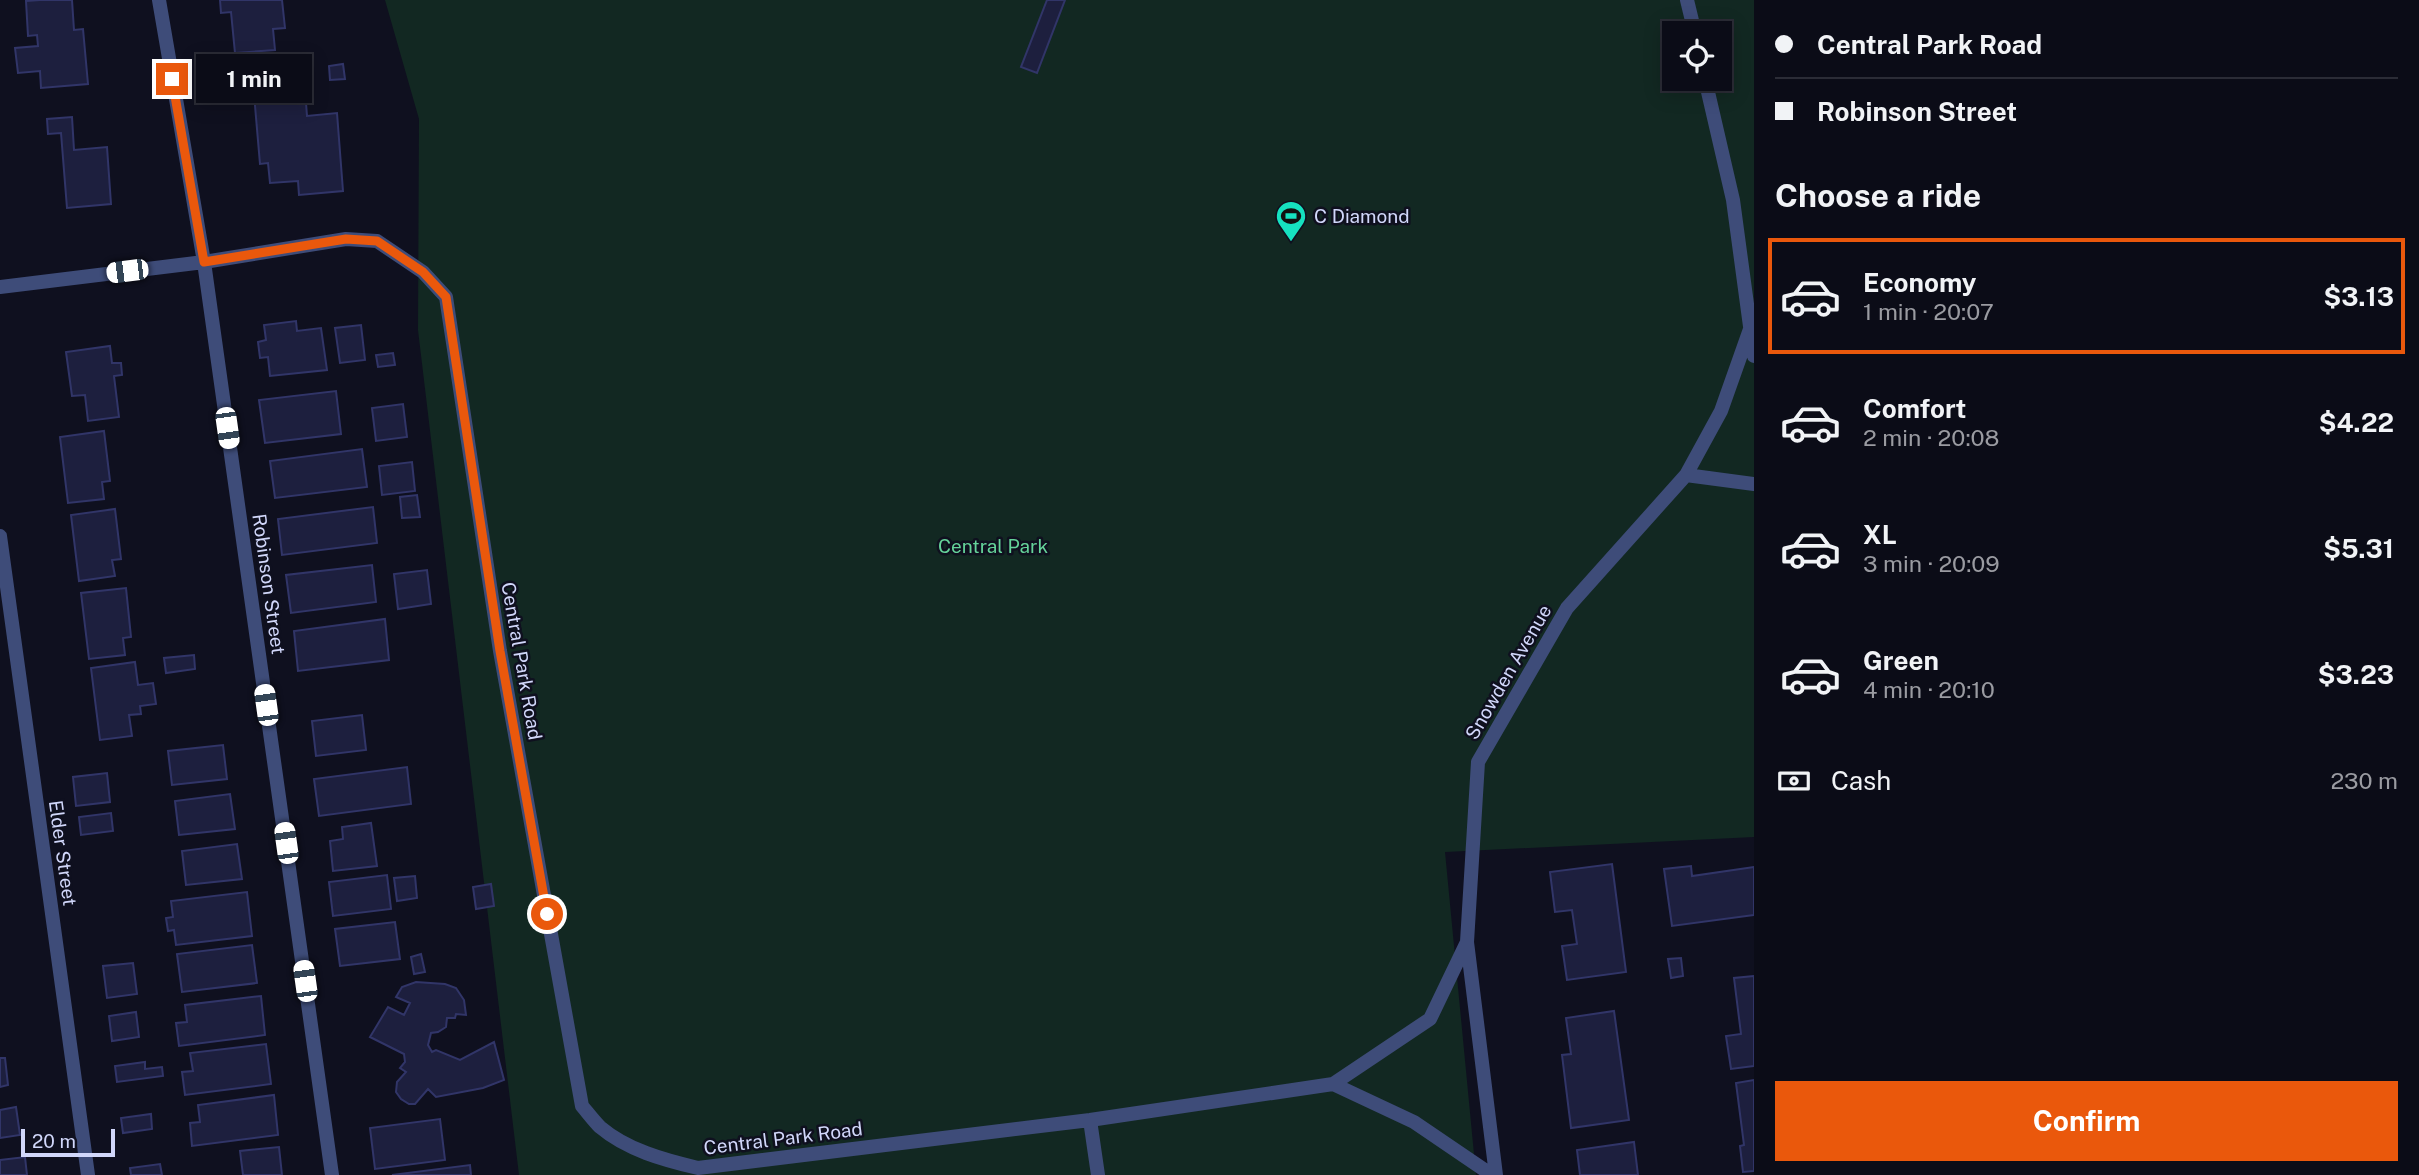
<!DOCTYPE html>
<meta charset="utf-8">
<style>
:root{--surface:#0b0c17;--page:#141520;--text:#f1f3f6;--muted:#9a9ba1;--line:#2b2c36;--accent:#ea580c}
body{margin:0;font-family:"Public Sans",sans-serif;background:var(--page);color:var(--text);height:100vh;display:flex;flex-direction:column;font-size:26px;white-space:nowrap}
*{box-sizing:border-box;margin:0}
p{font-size:23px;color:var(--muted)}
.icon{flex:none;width:38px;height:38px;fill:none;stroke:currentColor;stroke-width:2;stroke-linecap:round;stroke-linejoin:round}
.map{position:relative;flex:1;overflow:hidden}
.details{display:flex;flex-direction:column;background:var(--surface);width:665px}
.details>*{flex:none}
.hud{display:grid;align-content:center;height:154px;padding:0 21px;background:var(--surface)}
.tools{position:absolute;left:1662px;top:21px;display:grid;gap:14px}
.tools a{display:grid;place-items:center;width:70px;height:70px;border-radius:0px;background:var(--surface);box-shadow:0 4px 18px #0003,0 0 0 2px var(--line);font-size:35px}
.scale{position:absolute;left:21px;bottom:18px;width:94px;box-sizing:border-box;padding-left:7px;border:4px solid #d1d7fa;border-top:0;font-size:19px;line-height:24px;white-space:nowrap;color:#d1d7fa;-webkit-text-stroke:5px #0f101f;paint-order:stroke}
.end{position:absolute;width:32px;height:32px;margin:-16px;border:9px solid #ea580c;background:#fff;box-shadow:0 0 0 4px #fff}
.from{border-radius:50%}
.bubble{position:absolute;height:49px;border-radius:0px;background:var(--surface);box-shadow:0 4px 18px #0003,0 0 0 2px var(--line);font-size:23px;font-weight:700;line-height:49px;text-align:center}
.car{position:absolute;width:21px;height:42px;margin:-21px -10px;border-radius:9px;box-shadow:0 0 5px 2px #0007;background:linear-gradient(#fff 24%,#345 0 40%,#fff 0 76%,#345 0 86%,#fff 0)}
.hud b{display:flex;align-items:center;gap:24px;height:66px;font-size:26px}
.hud b+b{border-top:2px solid var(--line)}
.hud i{width:18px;height:18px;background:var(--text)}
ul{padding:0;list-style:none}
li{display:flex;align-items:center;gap:21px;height:116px;margin:0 14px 10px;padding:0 7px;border:4px solid transparent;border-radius:0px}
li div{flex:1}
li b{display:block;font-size:26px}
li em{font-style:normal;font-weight:700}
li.current{border-color:var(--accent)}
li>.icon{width:63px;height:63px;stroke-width:1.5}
h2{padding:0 21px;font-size:32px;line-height:84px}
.pay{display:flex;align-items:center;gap:18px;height:77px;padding:0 21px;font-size:26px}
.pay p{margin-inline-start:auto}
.cta{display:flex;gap:14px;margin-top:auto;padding:14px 21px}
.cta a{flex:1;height:80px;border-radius:0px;background:var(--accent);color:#fff;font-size:28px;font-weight:700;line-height:80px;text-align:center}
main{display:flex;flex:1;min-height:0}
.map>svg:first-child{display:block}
</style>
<main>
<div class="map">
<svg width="1754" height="1175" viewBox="0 0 1754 1175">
<rect width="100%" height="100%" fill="#0f101f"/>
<path fill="#122822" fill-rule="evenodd" d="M385,0H1754V837L1445,852L1476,1175H519L418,330L419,119ZM1675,33H1720V79H1675Z"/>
<path fill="#1d1f3e" stroke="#313568" stroke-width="2" d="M40,0H72L74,30L83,29L88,84L41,88L40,71L18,73L15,48L38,46L37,35L28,36L26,1Z
M220,0H282L285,28L273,29L275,50L235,53L231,12L221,13Z
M1047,0H1065L1037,73L1021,67Z
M343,64L345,79L330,80L329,66Z
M305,90L307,116L337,113L343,191L299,195L298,181L270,183L268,163L260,164L254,94Z
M72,117L74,150L107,147L111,204L67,208L61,133L48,134L47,119Z
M296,321L297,331L321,328L327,370L270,376L268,357L260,358L258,342L266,340L264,325Z
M361,325L365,360L340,363L335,328Z
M110,346L112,363H121L122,375L114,376L119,417L88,421L85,395L72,396L66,352Z
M393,353L395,365L378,367L376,355Z
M336,391L341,434L265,443L259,400Z
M403,404L407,437L376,441L372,408Z
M104,431L110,481L102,482L104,499L68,503L60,437Z
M362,449L367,487L275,498L270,461Z
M412,462L415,491L382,495L379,466Z
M417,495L420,517L402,518L400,497Z
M373,507L377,543L282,555L278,519Z
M115,509L121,559L112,560L115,576L79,581L71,515Z
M372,565L376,602L291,613L286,575Z
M427,570L431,604L398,609L394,574Z
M126,588L131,637L123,638L125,655L89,659L81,593Z
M385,619L389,660L298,671L294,631Z
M194,655L195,669L166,673L164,658Z
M135,662L138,685L153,683L156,704L140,706L141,714L129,715L132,736L100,740L91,668Z
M362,715L366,750L316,756L312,721Z
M223,745L227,779L172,785L168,751Z
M407,767L411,804L319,816L314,779Z
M107,773L110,802L76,806L73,777Z
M230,794L235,829L179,835L175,801Z
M111,813L113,831L81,835L79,817Z
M371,823L377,866L333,871L330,841L343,839L342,827Z
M237,844L242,879L186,885L182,851Z
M1612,864L1626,972L1567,980L1562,946L1577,944L1572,910L1555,912L1550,872Z
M1691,866L1692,876L1754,867V915L1672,926L1664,869Z
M387,875L391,909L333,916L329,882Z
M415,876L417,898L397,901L394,878Z
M491,884L494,906L476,909L473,887Z
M247,892L252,936L176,945L174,930L168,931L166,918L173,917L171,901Z
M395,922L400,959L340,966L335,929Z
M252,945L257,983L182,992L177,954Z
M421,954L425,972L414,974L411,957Z
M1681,958L1683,976L1671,978L1668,959Z
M133,963L137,994L107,998L103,966Z
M1754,976V1066L1731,1069L1726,1036L1741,1034L1734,978Z
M416,982L445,984L456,988L464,1000L466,1015L456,1014L455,1018H447L446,1027L438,1032L431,1033L428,1045L432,1052L436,1050L460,1060L494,1042L504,1080L483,1088L436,1097L428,1089L415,1104H409L401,1099L396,1092L397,1082L406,1072L400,1068L405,1062L404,1054L370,1037L388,1007L404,1015L410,1003L396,997L402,987Z
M261,996L265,1035L179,1046L176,1023L187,1022L185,1005Z
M1614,1011L1629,1120L1571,1128L1562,1055L1571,1054L1566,1018Z
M136,1012L139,1037L112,1041L109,1016Z
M266,1044L271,1084L185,1095L182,1072L193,1071L190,1053Z
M0,1058H5L8,1085L0,1087Z
M145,1062V1069L162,1067L163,1076L117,1082L115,1066Z
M1754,1080V1171L1743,1172L1740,1146L1744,1145L1736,1083Z
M274,1095L278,1135L192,1146L190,1123L200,1122L198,1105Z
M16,1107L20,1135L0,1138V1110Z
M151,1114L152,1129L123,1133L121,1118Z
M440,1119L445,1160L375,1169L370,1128Z
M1634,1142L1638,1175H1580L1577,1150Z
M279,1147L282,1175H243L240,1151Z
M25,1157L27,1175H0V1160Z
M160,1164L162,1175H131L130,1168Z
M470,1165L471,1175H392Z"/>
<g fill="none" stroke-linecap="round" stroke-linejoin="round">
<path stroke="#3e4c79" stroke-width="14" d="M159,0L204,262L332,1175
M1687,0L1695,33
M1705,79L1733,200L1754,356
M0,287L204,262L346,239L377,241L423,272L446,297L500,651L582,1106C588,1113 594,1121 600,1127C627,1150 664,1160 698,1168L1090,1120L1333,1084L1430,1019L1467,942
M1686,475L1754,484
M0,536L88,1175
M1333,1084L1414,1122L1492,1175
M1090,1120L1098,1175
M1496,1175L1467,942L1478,762L1567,608L1686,475L1721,411L1750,329"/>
</g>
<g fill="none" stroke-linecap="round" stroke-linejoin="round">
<path stroke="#ea580c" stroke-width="9" d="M172,79L204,262L346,239L377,241L423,272L446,297L500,651L547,914"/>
</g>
<defs>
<g id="stadium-pin" transform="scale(1.575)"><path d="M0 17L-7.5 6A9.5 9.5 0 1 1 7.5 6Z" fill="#16e1c0" stroke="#0f101f"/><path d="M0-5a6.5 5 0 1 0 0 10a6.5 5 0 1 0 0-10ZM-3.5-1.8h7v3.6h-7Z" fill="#111"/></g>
</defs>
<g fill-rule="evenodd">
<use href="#stadium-pin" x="1291" y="216"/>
</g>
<g text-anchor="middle" stroke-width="5" stroke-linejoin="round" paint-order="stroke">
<g font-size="19" fill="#d1d7fa" stroke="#0f101f" text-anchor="start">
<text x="1314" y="223">C Diamond</text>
</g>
<g font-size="19" fill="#65d39a" stroke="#0f101f">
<text x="993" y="553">Central Park</text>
</g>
<g font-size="19" fill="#d1d7fa" stroke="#0f101f">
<text transform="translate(269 584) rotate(82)" y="7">Robinson Street</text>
<text transform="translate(522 661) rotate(80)" y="7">Central Park Road</text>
<text transform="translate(1508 672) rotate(-60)" y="7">Snowden Avenue</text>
<text transform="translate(63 853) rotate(82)" y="7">Elder Street</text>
<text transform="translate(783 1138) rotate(-7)" y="7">Central Park Road</text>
</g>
</g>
</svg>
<div class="tools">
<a><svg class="icon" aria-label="locate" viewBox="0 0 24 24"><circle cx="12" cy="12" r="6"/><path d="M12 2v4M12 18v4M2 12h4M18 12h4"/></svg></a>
</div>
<div class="scale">20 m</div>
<i class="end from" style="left:547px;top:914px"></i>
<i class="end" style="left:172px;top:79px"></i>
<div class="bubble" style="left:196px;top:54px;width:116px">1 min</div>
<i class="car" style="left:127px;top:271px;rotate:263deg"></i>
<i class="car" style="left:227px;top:428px;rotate:172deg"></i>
<i class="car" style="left:266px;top:705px;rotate:352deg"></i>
<i class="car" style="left:286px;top:843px;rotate:352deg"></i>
<i class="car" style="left:305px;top:981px;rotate:352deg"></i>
</div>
<section class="details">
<div class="hud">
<b><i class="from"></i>Central Park Road</b>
<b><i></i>Robinson Street</b>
</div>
<h2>Choose a ride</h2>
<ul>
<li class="current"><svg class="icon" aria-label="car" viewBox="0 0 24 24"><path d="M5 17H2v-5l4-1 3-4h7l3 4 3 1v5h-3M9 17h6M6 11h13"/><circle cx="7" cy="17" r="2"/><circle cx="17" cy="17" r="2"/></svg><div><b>Economy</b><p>1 min · 20:07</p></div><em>$3.13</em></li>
<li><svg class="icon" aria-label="car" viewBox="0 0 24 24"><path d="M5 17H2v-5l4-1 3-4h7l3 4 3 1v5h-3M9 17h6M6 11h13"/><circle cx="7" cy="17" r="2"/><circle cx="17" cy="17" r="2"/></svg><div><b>Comfort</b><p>2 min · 20:08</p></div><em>$4.22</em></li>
<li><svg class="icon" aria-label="car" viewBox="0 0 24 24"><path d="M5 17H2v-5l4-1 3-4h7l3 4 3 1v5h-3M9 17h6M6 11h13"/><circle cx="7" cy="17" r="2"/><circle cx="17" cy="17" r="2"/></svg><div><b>XL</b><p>3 min · 20:09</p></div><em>$5.31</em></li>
<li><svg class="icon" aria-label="car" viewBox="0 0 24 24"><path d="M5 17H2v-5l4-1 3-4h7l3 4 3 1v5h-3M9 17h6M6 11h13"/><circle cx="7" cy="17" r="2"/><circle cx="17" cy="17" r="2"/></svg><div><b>Green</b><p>4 min · 20:10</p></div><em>$3.23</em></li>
</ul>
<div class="pay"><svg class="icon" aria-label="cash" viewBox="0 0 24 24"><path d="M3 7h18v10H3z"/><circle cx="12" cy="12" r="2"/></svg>Cash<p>230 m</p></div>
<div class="cta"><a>Confirm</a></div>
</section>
</main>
